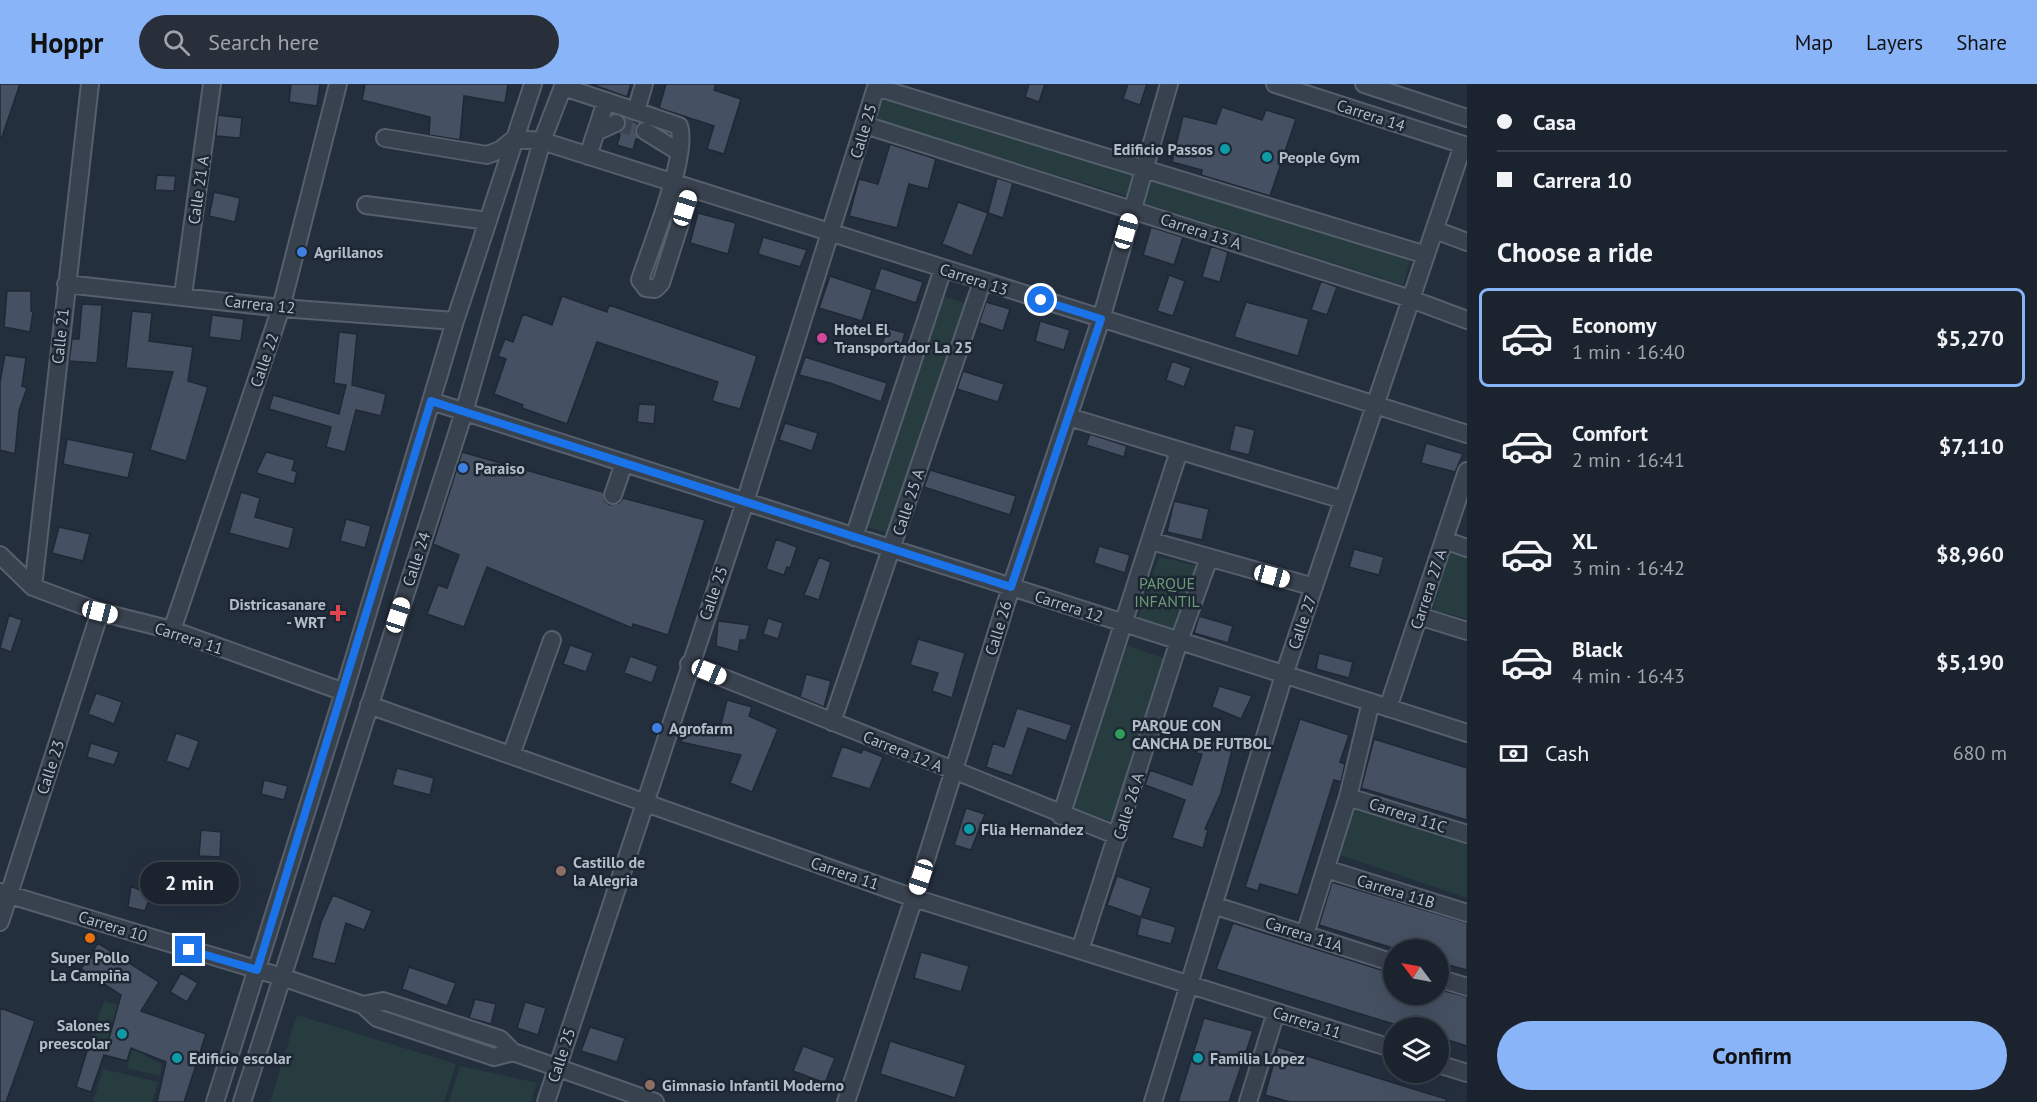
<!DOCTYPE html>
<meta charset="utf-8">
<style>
:root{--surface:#1b232e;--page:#282f3a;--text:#f1f3f6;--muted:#a0a4aa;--line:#39404a;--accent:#8ab4f8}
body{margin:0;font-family:"PT Sans",sans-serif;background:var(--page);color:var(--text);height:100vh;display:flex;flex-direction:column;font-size:22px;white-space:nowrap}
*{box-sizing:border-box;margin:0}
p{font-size:20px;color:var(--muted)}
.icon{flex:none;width:33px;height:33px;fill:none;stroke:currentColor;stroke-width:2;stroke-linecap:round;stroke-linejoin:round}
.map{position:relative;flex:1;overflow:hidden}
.side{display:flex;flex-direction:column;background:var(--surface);width:570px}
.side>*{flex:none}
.hud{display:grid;align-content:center;height:132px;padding:0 30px;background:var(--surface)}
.needle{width:39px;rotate:302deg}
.fabs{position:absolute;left:1383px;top:855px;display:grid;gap:12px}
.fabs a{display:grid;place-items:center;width:66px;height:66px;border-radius:50%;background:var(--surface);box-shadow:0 6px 24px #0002,0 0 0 2px var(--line);font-size:30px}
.end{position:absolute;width:27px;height:27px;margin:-14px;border:8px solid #1a73e8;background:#fff;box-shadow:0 0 0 3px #fff}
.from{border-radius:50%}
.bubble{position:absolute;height:42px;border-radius:21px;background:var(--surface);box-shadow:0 6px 24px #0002,0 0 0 2px var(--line);font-size:20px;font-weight:600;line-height:42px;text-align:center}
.car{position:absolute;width:18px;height:36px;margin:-18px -9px;border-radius:8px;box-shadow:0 0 4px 2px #0007;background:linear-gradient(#fff 24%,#345 0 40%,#fff 0 76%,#345 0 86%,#fff 0)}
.hud b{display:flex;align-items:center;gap:21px;height:57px;font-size:22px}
.hud b+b{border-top:2px solid var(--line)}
.hud i{width:15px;height:15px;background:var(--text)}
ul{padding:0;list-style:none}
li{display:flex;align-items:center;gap:18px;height:99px;margin:0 12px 9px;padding:0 18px;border:3px solid transparent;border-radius:9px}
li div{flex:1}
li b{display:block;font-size:22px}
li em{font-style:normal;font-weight:600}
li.current{border-color:var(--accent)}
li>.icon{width:54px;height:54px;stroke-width:1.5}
h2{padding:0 30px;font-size:27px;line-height:72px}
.pay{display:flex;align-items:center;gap:15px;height:66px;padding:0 30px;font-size:22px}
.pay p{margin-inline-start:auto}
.action{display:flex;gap:12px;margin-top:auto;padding:12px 30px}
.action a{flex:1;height:69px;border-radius:36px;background:var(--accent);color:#111;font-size:24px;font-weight:600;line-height:69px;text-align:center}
header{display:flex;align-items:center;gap:36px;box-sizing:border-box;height:84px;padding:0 30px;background:var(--accent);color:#111}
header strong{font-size:28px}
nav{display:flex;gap:33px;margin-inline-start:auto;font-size:21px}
.search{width:420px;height:54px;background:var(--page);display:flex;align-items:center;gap:15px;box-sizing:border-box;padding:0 21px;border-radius:33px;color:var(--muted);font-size:22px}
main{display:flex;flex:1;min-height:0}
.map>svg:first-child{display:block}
</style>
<header>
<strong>Hoppr</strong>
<div class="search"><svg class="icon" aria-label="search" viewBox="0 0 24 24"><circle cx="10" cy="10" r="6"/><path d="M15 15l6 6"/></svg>Search here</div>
<nav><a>Map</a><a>Layers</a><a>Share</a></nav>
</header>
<main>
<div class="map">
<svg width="1467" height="1018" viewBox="0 0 1467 1018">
<rect width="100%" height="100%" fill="#242f3e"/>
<path fill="#263c3f" d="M880,8L1138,84L1130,113L872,35Z
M1152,92L1411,173L1403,201L1144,119Z
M940,211L967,220L891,450L864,442Z
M1448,469L1467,474V535L1433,526Z
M1159,473L1198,482L1174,545L1137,535Z
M1127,561L1165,575L1114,740L1072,724Z
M1349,719L1467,757V814L1334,769Z
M104,917L143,927L138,935L116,930L107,962L90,957Z
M297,931L456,980L444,1018H270Z
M138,942L152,946L145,972L162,980L160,992L127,984Z
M460,982L537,999L531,1018H449Z
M103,985L158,998L152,1018H93Z"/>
<path fill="#455162" stroke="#1f2835" stroke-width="1.5" d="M0,0H20L2,53H0Z
M291,0H320L317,22L289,18Z
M365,0H508L505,19L464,12L460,56L429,51L430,33L362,16Z
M591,0H631L627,13Z
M666,0H716L714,6L741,15L724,70L707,65L714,42L659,24Z
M1029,0H1045L1039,18L1025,13Z
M1128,0H1147L1140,21L1123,15Z
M1222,23L1262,36L1266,26L1296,35L1270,112L1201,91L1202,86L1172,78L1183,32L1216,40Z
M218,31L242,34L240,54L216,52Z
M626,35L638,39L635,47L640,56L636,55L633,66L617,61L620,51L617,50L625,45Z
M890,60L936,75L928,105L909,100L897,144L849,132L859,95L878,100Z
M157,91L176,92L174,107L155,106Z
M997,94L1013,99L1003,134L988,129Z
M214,108L240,114L235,138L209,132Z
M958,118L988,129L972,172L942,160Z
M698,129L736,139L728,170L690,159Z
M1151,143L1183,153L1174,181L1143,171Z
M763,153L807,166L800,183L758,170Z
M1211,162L1228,168L1220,198L1202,193Z
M881,184L923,198L916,219L874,205Z
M1169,191L1185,197L1173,232L1157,227Z
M830,192L872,206L862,237L819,224Z
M1321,197L1337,203L1327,231L1311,226Z
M7,207H31V227L33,228L30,248L4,243Z
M562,212L607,228L609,221L757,272L740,325L712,317L718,298L597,258L567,340L522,324L523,321L494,310L506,275L498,272L505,255L513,258L523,230L552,241Z
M986,218L1010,225L1003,247L979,239Z
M1246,218L1309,235L1298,272L1234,253Z
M82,220L102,221L97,279L69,277L72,255H79Z
M132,227L152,229L149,257L193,263L188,297L208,303L186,377L150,366L173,288L126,284Z
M212,231L244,235L241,257L209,253Z
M1040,237L1070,246L1064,266L1035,257Z
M887,244L905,249L900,266L882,261Z
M339,248L357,250L352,301L386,310L381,332L356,326L345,368L326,363L331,343L269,325L273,311L339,330L346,301L334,299Z
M5,271L26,274L22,302L27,304L19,327L15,370L0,366V298Z
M805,273L887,299L881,318L830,299L799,291Z
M1172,277L1191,284L1184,303L1166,296Z
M963,287L1004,300L998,318L957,305Z
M639,320L656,321L654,340L637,338Z
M785,339L818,349L812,367L779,356Z
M1235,341L1255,346L1249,371L1229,366Z
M1090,350L1127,362L1124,373L1086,361Z
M67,355L134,369L128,394L63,380Z
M1426,359L1463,370L1455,388L1421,379Z
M266,368L295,376L292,386L297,388L294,400L256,389Z
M462,368L603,408L605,417L610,421L619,419L623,414L705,436L668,551L633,540L632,544L487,483L464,543L427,530L438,501L447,504L459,471L433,460Z
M930,386L1016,412L1010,431L924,403Z
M241,408L260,414L255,433L294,444L289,465L229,449Z
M1174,417L1209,425L1202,456L1167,448Z
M346,435L371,442L365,464L340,457Z
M59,443L90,450L83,477L52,469Z
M776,455L797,463L790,484L787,483L784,491L766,485Z
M1099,462L1130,471L1125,489L1094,479Z
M1354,465L1384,473L1379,491L1349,483Z
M819,473L831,478L819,516L804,511Z
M9,531L22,536L11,568L0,564Z
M1199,532L1233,542L1228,559L1194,549Z
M768,534L783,539L778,555L763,550Z
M718,537L750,541L746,556H740L738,568L716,562Z
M918,555L965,569L952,614L932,607L938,589L910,581Z
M570,561L593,569L586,588L563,580Z
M1319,569L1353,578L1349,594L1316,585Z
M630,572L658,582L652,599L624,589Z
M806,590L831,597L824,623L800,613Z
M1219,602L1252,612L1241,635L1212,623Z
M96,609L122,618L114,640L88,630Z
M727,616L752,623L749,632L778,645L752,708L730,699L741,671L681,658L686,640L719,648Z
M1017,624L1072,641L1066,657L1028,644L1012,692L986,683L993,659L1004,663Z
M1300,635L1349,651L1340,678L1345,680L1341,698L1334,696L1298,811L1260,800L1258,807L1245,803Z
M176,649L199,657L189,685L166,677Z
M1200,654L1233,663L1221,709L1205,745L1208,746L1203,764L1172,754L1185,716L1145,701L1150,686L1192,701L1202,670L1196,669Z
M1374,655L1467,684V736L1361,704Z
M91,659L119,668L114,681L87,673Z
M842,662L861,669L863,665L883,673L870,705L831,693Z
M397,684L434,694L430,711L392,701Z
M264,696L288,702L284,716L261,710Z
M966,724L985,730L971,766L954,761Z
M201,746L221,748L220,773L199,772Z
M1117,792L1151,804L1141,833L1107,821Z
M1332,798L1467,839V886L1438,878V866H1399L1319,841Z
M131,802L151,811L145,827L128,823Z
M333,811L372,827L364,846L346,839L335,880L312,874L321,838Z
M1141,833L1176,843L1171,860L1137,851Z
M1233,839L1394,890V910H1438V905L1467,913V962L1438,953V944H1406L1216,885Z
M98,859L159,898L141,927L206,950L184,1018H157L166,978L131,964L127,977L104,971L91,1008L76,1003L90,957L107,962L121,911L81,885Z
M921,868L969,882L961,908L914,894Z
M409,883L456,899L447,922L402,905Z
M181,889L198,899L187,918L170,908Z
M475,915L496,920L491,940L469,934Z
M525,918L546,924L538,951L517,944Z
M0,924L35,937L6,1018H0Z
M1204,934L1253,947L1229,1018H1178Z
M590,943L625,954L617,978L581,967Z
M890,957L966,981L955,1014L880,990Z
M803,962L835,974L825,999L793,987Z
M1278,963L1446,1015V1018H1290L1265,1011Z"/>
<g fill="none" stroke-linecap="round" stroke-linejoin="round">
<path stroke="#3a4453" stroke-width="16" stroke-dasharray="16 8" stroke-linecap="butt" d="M616,39L645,47"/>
<g stroke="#565f6c" stroke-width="20">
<path id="minor" d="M1275,0L1467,62
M1364,0L1467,34
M563,3L606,17
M876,3L1426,171
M636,27L644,0
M865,41L1411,215L1467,236
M645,47L679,68
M596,48L616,39
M385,54L487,71L500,66L514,55
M514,55L542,57L1467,350
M588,72L606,17L679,42C689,71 650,165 640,196L646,204L655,205L661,199L691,105
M366,121L488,137
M1435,146L1467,158
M66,200L281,224L455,237
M183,211L212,0
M431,317L1467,649
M1069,333L1343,416
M613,411L624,379
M854,453L943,185
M1444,456L1467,464
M1151,457L1314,503
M0,471L33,503L100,528L172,546L344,608
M33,503L90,0
M1419,532L1467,547
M172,546L281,224L338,0
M689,580L1118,752
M369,621L914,814L1394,965
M1388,624L1467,387
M832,638L982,198
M511,671L552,556
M1348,713L1467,750
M1061,732L1179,367
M1326,785L1467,829
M0,808L282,893L363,921L377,934L494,973L513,968
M1213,821L1394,879
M0,838L100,528
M1305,850L1348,713L1371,618
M1080,866L1179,557L1209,474
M1438,894L1467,903
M363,921L383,917L500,955L513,968L655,1018
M1438,980L1467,989
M215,1018L344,608L455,237L533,0
M242,1018L464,328L542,57L564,0
M546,1018L745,418L877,0
M846,1018L914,814L1011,503L1101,235L1169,0
M1153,1018L1284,591L1463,61
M1248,1018L1276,928"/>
</g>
<use href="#minor" stroke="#38414e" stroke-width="16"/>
</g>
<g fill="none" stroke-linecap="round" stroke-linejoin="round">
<path stroke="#1a73e8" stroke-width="8" d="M189,866L257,886L431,317L1011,503L1101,235L1041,216"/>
</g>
<g fill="#0f9aa8" stroke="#1d2633" stroke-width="2">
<circle cx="1225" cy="65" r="6"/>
<circle cx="1267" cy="73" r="6"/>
<circle cx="969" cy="745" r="6"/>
<circle cx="122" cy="950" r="6"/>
<circle cx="177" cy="974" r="6"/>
<circle cx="1198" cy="974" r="6"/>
</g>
<g fill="#3f7fe0" stroke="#1d2633" stroke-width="2">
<circle cx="302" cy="168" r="6"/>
<circle cx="463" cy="384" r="6"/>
<circle cx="657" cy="644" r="6"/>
</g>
<circle fill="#d1479c" stroke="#1d2633" stroke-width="2" cx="822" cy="254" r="6"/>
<path fill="#e0444e" stroke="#1d2633" stroke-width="2" d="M335 520h6v6h6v6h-6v6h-6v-6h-6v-6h6z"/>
<circle fill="#2e9e5b" stroke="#1d2633" stroke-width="2" cx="1120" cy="650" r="6"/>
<g fill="#8d6e63" stroke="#1d2633" stroke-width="2">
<circle cx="561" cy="787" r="6"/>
<circle cx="650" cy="1001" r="6"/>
</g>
<circle fill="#e8710a" stroke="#1d2633" stroke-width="2" cx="90" cy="854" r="6"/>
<g text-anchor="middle" stroke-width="5" stroke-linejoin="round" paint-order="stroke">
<g font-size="16" fill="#b4bcc9" stroke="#1d2633">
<text transform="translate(1371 31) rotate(18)" y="6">Carrera 14</text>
<text transform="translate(863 47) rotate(-73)" y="6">Calle 25</text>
<text transform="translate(198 106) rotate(-82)" y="6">Calle 21 A</text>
<text transform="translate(1201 147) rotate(18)" y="6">Carrera 13 A</text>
<text transform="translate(974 195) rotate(18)" y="6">Carrera 13</text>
<text transform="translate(260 220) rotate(6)" y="6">Carrera 12</text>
<text transform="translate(60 252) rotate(-84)" y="6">Calle 21</text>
<text transform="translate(264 276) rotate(-71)" y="6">Calle 22</text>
<text transform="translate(908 418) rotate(-72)" y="6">Calle 25 A</text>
<text transform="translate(416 475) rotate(-72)" y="6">Calle 24</text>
<text transform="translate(1428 505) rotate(-72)" y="6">Carrera 27 A</text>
<text transform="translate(713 509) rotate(-71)" y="6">Calle 25</text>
<text transform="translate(1069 522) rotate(18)" y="6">Carrera 12</text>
<text transform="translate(1302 538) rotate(-71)" y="6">Calle 27</text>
<text transform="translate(998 544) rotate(-73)" y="6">Calle 26</text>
<text transform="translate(189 554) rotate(18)" y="6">Carrera 11</text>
<text transform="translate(903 667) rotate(22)" y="6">Carrera 12 A</text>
<text transform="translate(50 683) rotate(-72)" y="6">Calle 23</text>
<text transform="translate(1128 722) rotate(-73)" y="6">Calle 26 A</text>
<text transform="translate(1408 731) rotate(18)" y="6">Carrera 11C</text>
<text transform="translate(845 789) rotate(19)" y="6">Carrera 11</text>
<text transform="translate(1396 807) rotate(17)" y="6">Carrera 11B</text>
<text transform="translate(113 842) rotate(17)" y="6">Carrera 10</text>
<text transform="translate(1304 850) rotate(18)" y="6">Carrera 11A</text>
<text transform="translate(1307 938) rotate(18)" y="6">Carrera 11</text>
<text transform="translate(561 971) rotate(-72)" y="6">Calle 25</text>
</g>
<g font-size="16" font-weight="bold" fill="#b4bcc9" stroke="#1d2633" text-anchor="start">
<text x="1213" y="71" text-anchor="end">Edificio Passos</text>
<text x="1279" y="79">People Gym</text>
<text x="314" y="174">Agrillanos</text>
<text x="834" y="251">Hotel El<tspan x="834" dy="18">Transportador La 25</tspan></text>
<text x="475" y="390">Paraiso</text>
<text x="326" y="526" text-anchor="end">Districasanare<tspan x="326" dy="18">- WRT</tspan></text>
<text x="1132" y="647">PARQUE CON<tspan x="1132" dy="18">CANCHA DE FUTBOL</tspan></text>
<text x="669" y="650">Agrofarm</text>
<text x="981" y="751">Flia Hernandez</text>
<text x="573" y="784">Castillo de<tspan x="573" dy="18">la Alegria</tspan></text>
<text x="90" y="879" text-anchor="middle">Super Pollo<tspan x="90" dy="18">La Campiña</tspan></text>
<text x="110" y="947" text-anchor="end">Salones<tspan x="110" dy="18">preescolar</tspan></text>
<text x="189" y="980">Edificio escolar</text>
<text x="1210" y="980">Familia Lopez</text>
<text x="662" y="1007">Gimnasio Infantil Moderno</text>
</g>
<g font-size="16" fill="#6b9a76" stroke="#1d2633">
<text x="1167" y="505">PARQUE<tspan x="1167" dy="18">INFANTIL</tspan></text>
</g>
</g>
</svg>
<div class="fabs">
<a><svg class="needle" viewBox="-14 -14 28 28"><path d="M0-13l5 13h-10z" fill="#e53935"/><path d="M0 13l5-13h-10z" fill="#a0a4aa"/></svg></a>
<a><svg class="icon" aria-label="layers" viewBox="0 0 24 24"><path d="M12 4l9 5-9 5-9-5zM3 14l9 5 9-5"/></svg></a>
</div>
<i class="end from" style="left:1041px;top:216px"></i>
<i class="end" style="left:189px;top:866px"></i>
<div class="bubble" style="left:140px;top:778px;width:99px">2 min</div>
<i class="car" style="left:685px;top:124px;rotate:17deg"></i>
<i class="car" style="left:1126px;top:147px;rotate:16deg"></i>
<i class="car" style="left:1272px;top:492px;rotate:105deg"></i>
<i class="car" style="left:100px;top:528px;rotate:104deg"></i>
<i class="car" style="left:398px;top:531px;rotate:18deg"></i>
<i class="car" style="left:709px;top:588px;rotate:112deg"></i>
<i class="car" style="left:921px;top:793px;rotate:198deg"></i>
</div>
<section class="side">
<div class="hud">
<b><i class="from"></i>Casa</b>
<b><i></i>Carrera 10</b>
</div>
<h2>Choose a ride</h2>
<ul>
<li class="current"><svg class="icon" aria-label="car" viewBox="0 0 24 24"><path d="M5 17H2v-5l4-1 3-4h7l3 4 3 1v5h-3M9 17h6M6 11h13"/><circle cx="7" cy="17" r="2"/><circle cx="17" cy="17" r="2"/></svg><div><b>Economy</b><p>1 min · 16:40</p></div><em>$5,270</em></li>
<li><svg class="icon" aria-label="car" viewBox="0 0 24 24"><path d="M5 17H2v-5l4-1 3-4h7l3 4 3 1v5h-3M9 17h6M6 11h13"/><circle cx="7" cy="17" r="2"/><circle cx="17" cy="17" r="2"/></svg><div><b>Comfort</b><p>2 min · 16:41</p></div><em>$7,110</em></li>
<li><svg class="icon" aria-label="car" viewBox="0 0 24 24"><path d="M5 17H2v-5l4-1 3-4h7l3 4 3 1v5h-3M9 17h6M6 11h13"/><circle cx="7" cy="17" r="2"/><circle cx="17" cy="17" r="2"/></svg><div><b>XL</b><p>3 min · 16:42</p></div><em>$8,960</em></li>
<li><svg class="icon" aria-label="car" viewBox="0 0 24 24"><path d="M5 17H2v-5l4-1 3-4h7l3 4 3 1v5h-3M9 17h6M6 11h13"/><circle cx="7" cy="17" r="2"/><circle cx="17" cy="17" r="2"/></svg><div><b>Black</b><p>4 min · 16:43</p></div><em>$5,190</em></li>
</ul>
<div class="pay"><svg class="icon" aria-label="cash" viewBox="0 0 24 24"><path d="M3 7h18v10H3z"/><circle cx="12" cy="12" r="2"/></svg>Cash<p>680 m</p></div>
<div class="action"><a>Confirm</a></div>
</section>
</main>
